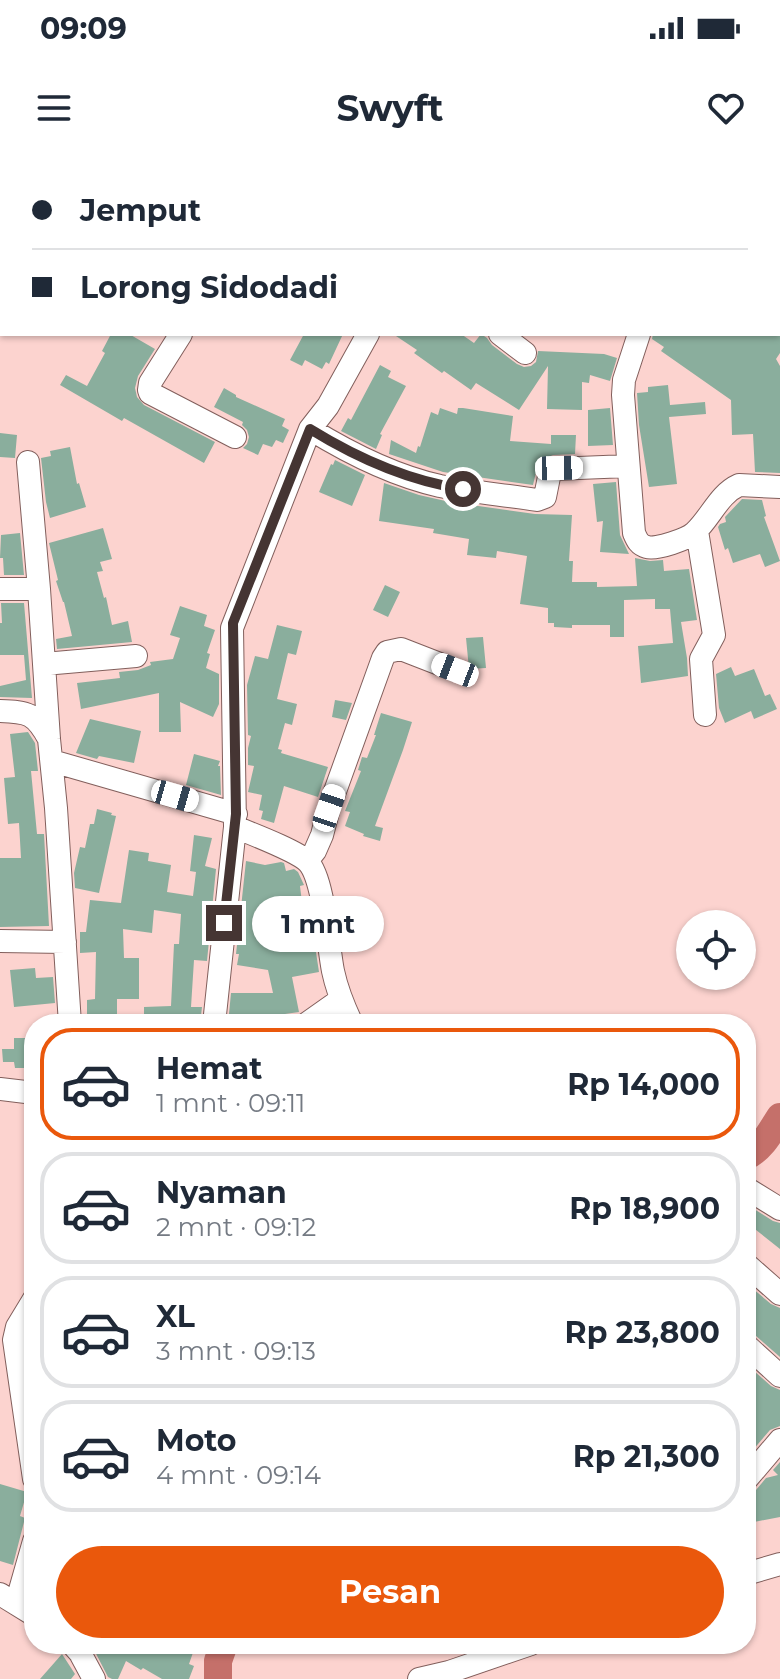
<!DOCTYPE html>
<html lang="id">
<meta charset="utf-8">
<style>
:root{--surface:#fff;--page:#f2f2f3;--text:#1f2937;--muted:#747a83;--line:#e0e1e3;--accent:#ea580c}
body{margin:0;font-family:Montserrat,sans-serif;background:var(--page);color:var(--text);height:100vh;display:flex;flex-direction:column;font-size:30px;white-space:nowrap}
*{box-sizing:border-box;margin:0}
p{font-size:26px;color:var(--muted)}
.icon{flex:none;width:44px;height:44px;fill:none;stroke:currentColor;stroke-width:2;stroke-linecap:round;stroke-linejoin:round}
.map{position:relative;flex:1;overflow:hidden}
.sheet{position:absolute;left:24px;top:854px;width:732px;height:640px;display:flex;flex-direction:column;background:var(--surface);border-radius:32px;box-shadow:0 2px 6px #0004}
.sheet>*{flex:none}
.banner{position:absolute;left:0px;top:0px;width:780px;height:176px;box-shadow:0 2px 6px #0004;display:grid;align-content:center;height:176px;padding:0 32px;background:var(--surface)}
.fabs{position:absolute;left:676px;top:750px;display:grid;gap:16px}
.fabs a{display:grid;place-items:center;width:80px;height:80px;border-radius:50%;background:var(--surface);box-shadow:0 2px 6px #0004;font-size:40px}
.end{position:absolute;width:36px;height:36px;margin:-18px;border:10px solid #453533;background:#fff;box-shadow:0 0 0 4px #fff}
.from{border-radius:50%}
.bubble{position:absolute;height:56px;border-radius:28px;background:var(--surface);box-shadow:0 2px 6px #0004;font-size:26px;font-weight:700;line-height:56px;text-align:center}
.car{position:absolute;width:24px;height:48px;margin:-24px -12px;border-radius:10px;box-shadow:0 0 6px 2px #0007;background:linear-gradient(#fff 24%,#345 0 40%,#fff 0 76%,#345 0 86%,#fff 0)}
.banner b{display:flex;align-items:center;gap:28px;height:76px;font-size:30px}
.banner b+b{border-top:2px solid var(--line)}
.banner i{width:20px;height:20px;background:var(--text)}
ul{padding:14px 0 0;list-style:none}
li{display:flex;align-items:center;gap:24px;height:112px;margin:0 16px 12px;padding:0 16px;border:4px solid var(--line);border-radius:32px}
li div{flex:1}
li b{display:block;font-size:30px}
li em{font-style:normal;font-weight:700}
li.active{border-color:var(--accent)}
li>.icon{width:72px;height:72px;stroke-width:1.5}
.cta{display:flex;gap:16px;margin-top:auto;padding:16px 32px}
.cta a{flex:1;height:92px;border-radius:48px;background:var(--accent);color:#fff;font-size:32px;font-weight:700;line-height:92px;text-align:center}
.status{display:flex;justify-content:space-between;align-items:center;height:56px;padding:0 40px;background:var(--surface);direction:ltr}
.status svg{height:22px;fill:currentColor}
header{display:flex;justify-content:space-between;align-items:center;height:104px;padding:0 32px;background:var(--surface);font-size:36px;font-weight:700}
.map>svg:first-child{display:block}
</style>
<div class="status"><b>09:09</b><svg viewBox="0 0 49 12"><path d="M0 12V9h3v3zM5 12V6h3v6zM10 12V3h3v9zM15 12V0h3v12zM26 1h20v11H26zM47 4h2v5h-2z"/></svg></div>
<header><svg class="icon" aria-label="menu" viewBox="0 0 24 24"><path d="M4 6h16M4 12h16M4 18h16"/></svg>Swyft<svg class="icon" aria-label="heart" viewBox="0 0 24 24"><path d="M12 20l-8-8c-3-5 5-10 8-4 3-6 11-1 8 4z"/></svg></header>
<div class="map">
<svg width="780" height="1519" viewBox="0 0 780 1519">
<rect width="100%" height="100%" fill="#fcd3cf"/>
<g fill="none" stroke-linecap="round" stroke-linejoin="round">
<path stroke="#c5706a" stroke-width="28" d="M746,996C762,989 771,971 780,957
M218,1519V1501L224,1484"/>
</g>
<path fill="#8aae9d" d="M111,174H129L155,189L138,216L135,228L137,237L144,245L215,282L204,303L124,258L122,261L60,225L66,215L87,226L105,193L102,191Z
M304,174H343L329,204L326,202L322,209L305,200L302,206L290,200Z
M393,174H461L474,183L481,174L487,178L492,185L517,204L524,207L531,206L536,202L538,191L604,194L617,198L610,221L590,215L589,223L582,222V250L547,249L548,206L519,250L476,223L471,230L444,211L442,213L414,193L417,190Z
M653,174H780V193L776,199L780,206V313L755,312L753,274L732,275L731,240L661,191L664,187L652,179Z
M380,205L391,211L388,217L406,226L380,274L382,275L376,289L341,271L348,258L351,260Z
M668,225L670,245L705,242L706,254L669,257L677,324L649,327L639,265L637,233L648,232V227Z
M224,228L236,235V237L285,259L282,266L289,270L283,283L276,280L272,287L263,284L258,295L243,288L247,284L249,277L247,270L242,265L243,262L214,247Z
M440,248L457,254L458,248H463L513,256L510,281L551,284V275H576L575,294L553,295L546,298L537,308L533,325L443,312L389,294L391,280L416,293L418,286L420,287L431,252L438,255Z
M610,248L613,285L588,286V250Z
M0,273L17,275L15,298L0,297Z
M70,287L77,324L79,323L86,347L50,358L46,342L41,298L51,296L50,291Z
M335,300L365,315L352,346L319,332L331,304L333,305Z
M616,322L620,375L629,394L600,392L603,361L597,362L593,324Z
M384,323L419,335L450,342L535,354L572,355L569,401H573L572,422H597V427L637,426L635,398L650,401L663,400L664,411L689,409L697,460L681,462L687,498L688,516L641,523L638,486L673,483L670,449H655V439L624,440V477H610V465H572V468L554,467V463H548V448L520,444L527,396L497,391L496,398L467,395L469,379L433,373L434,369L379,361Z
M742,339L762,340L766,356L764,357L780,401L765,407L760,394L733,403L728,388L725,390L718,367L720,364L726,362L725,357Z
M103,368L112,399L100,402L103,411L97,412L104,438L106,437L112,465L128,461L132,482L57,489L56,479L72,476L64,442H63L56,421L58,420L49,383Z
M20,373L24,415H4L3,398H0L1,375Z
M385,425L400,432L388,457L373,450Z
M1,443H24L32,538L0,537V526L26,520L24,495H0V463H2Z
M180,446L207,455L204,466L215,470L207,493L210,494L206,508L219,514V544L213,557L180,542L181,572H159V533L81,549L77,523L120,518L119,512L138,510L151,505L150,502L173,499L180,478L170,475Z
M277,465L302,471L296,495L288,493L277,539L297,544L292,565L285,563L278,589L282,590L281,593L328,607L318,637L284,626L274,663L261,659L263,651L259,650L262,635L248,632L254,606L248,605V588L251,576L248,575L247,525L255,496L268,499Z
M483,477L486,508L469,509L466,478Z
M731,507L735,516L754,509L765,536L770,534L777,549L754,559L751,551L725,563L719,548L716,514Z
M335,540L352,543L346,560L332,557Z
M381,553L412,562L403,590L375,666L383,668L380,681L363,676L364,674L345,666L350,652L345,651L361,611L358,610L362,597L367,598L376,575H374Z
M90,559L141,571L134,603L99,596L97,599L76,593Z
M28,572L35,583L38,611H31L37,674H44L49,766L0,767V698H21L19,663L8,664L4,618L15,617L10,574Z
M194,594L220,601L218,606H220L221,635L186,625Z
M97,649L112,653L111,655L116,656L99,733L75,728L74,713L80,687L85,688L90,664H94Z
M194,675L212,678L205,706L216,709L207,801L194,800L191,847H202L200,864H144V847L171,846L174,784H179L181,754L154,750L152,773L123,769L124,798H139V839H117V859H87V840L95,839L96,792L80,793V772H86L90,740L121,743L129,690L149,693L148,701L171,705L167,732L193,736L196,712L190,711Z
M246,701L265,705L281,702L284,703L286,711L294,709L298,712L304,725L300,726L305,767L312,766L319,812L292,817L299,852L278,855L280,864H228L231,833H273L268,810L237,805L239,794H236Z
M35,808L36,818L53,817L55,843L14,847L10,810Z
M14,878H34V898H30V908H15L14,902H3L2,889H14Z
M746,1044L773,1061L780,1063V1089L746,1062Z
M746,1123L771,1144L780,1148V1197L755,1175L746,1171Z
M746,1204L771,1226L780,1230V1266L770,1270L752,1291L746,1285Z
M780,1302V1357L754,1362L749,1333L756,1330L766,1318L778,1315L773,1310Z
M0,1324L27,1332L20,1356L25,1358L13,1405L0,1401Z
M91,1484H143L155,1491L158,1486L172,1494L176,1484H196L189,1504L194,1506L189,1519H162L143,1508L141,1510L126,1501L118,1519H112L108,1517Z
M62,1494L75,1514L71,1519H40Z"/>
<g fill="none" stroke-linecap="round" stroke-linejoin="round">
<g stroke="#825f5c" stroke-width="24">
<path id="minor" d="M94,0L99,2
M351,0L355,2
M479,2L481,0
M181,174L150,223L149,230L150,233L235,277
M500,174L525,193
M639,174L624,220L623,235L634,373C637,380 639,385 647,387C656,390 688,379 695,372C711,357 719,334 739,325L780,327
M310,269C349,293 395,316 440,326C472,332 505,335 537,340L545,337L550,312L554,309L628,306
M28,302L39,429L49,579L56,648L70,864
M697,371L714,475L701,499L705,555
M0,429H39
M44,504L136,496
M0,551C28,552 35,553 49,579
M52,601L236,654
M235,667C252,674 297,691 308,702C324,719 328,786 333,811C337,830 344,847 352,864
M307,701L315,691L322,675L329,648L383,498L387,492L401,489L455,510
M0,781L65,782
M214,864L235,667L232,468L310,269L328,246L368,174
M306,864L340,840
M0,929L34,933
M746,1028L780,1049
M746,1104L780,1134
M34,1139L17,1167L14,1180L34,1319
M746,1185L780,1216
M746,1320L780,1280
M746,1414L780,1404
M0,1434L34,1455
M16,1444L34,1381
M72,1484L80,1493L94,1519
M419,1519L449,1512L531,1484"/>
</g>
<g stroke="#bb817c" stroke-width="30">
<path id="major" d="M659,0L661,2
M695,0L697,2
M778,64L780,65
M778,92L780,93"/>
</g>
<use href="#minor" stroke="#fff" stroke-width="22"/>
<use href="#major" stroke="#fcccc8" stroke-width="28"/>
</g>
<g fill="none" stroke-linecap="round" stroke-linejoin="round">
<path stroke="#453533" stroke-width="10" d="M224,763L236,654L233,463L310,269C357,298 409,321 463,329"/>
</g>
</svg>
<div class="fabs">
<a><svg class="icon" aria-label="locate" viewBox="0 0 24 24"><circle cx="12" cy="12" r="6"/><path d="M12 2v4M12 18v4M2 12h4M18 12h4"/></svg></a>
</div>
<i class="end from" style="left:463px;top:329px"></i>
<i class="end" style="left:224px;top:763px"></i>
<div class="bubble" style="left:252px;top:736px;width:132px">1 mnt</div>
<i class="car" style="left:559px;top:308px;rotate:89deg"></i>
<i class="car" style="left:455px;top:510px;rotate:291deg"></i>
<i class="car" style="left:175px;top:636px;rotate:106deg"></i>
<i class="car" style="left:329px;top:648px;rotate:19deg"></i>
<div class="banner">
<b><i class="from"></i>Jemput</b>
<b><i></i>Lorong Sidodadi</b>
</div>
<section class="sheet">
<ul>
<li class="active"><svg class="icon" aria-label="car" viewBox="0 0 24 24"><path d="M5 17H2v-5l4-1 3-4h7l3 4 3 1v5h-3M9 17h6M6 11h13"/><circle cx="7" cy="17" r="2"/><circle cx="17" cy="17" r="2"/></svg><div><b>Hemat</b><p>1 mnt · 09:11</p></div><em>Rp 14,000</em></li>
<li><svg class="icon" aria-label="car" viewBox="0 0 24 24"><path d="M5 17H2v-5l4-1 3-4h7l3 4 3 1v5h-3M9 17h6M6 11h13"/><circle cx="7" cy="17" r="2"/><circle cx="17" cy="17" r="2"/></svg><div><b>Nyaman</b><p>2 mnt · 09:12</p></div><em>Rp 18,900</em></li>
<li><svg class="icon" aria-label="car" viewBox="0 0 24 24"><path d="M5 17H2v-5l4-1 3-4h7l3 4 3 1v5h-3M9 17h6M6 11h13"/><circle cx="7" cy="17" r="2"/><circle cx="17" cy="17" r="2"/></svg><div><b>XL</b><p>3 mnt · 09:13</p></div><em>Rp 23,800</em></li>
<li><svg class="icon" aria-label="car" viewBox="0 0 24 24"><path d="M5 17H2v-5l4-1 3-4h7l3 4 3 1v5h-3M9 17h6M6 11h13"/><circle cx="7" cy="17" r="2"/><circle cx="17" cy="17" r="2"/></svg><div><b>Moto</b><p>4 mnt · 09:14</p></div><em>Rp 21,300</em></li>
</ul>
<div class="cta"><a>Pesan</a></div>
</section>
</div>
